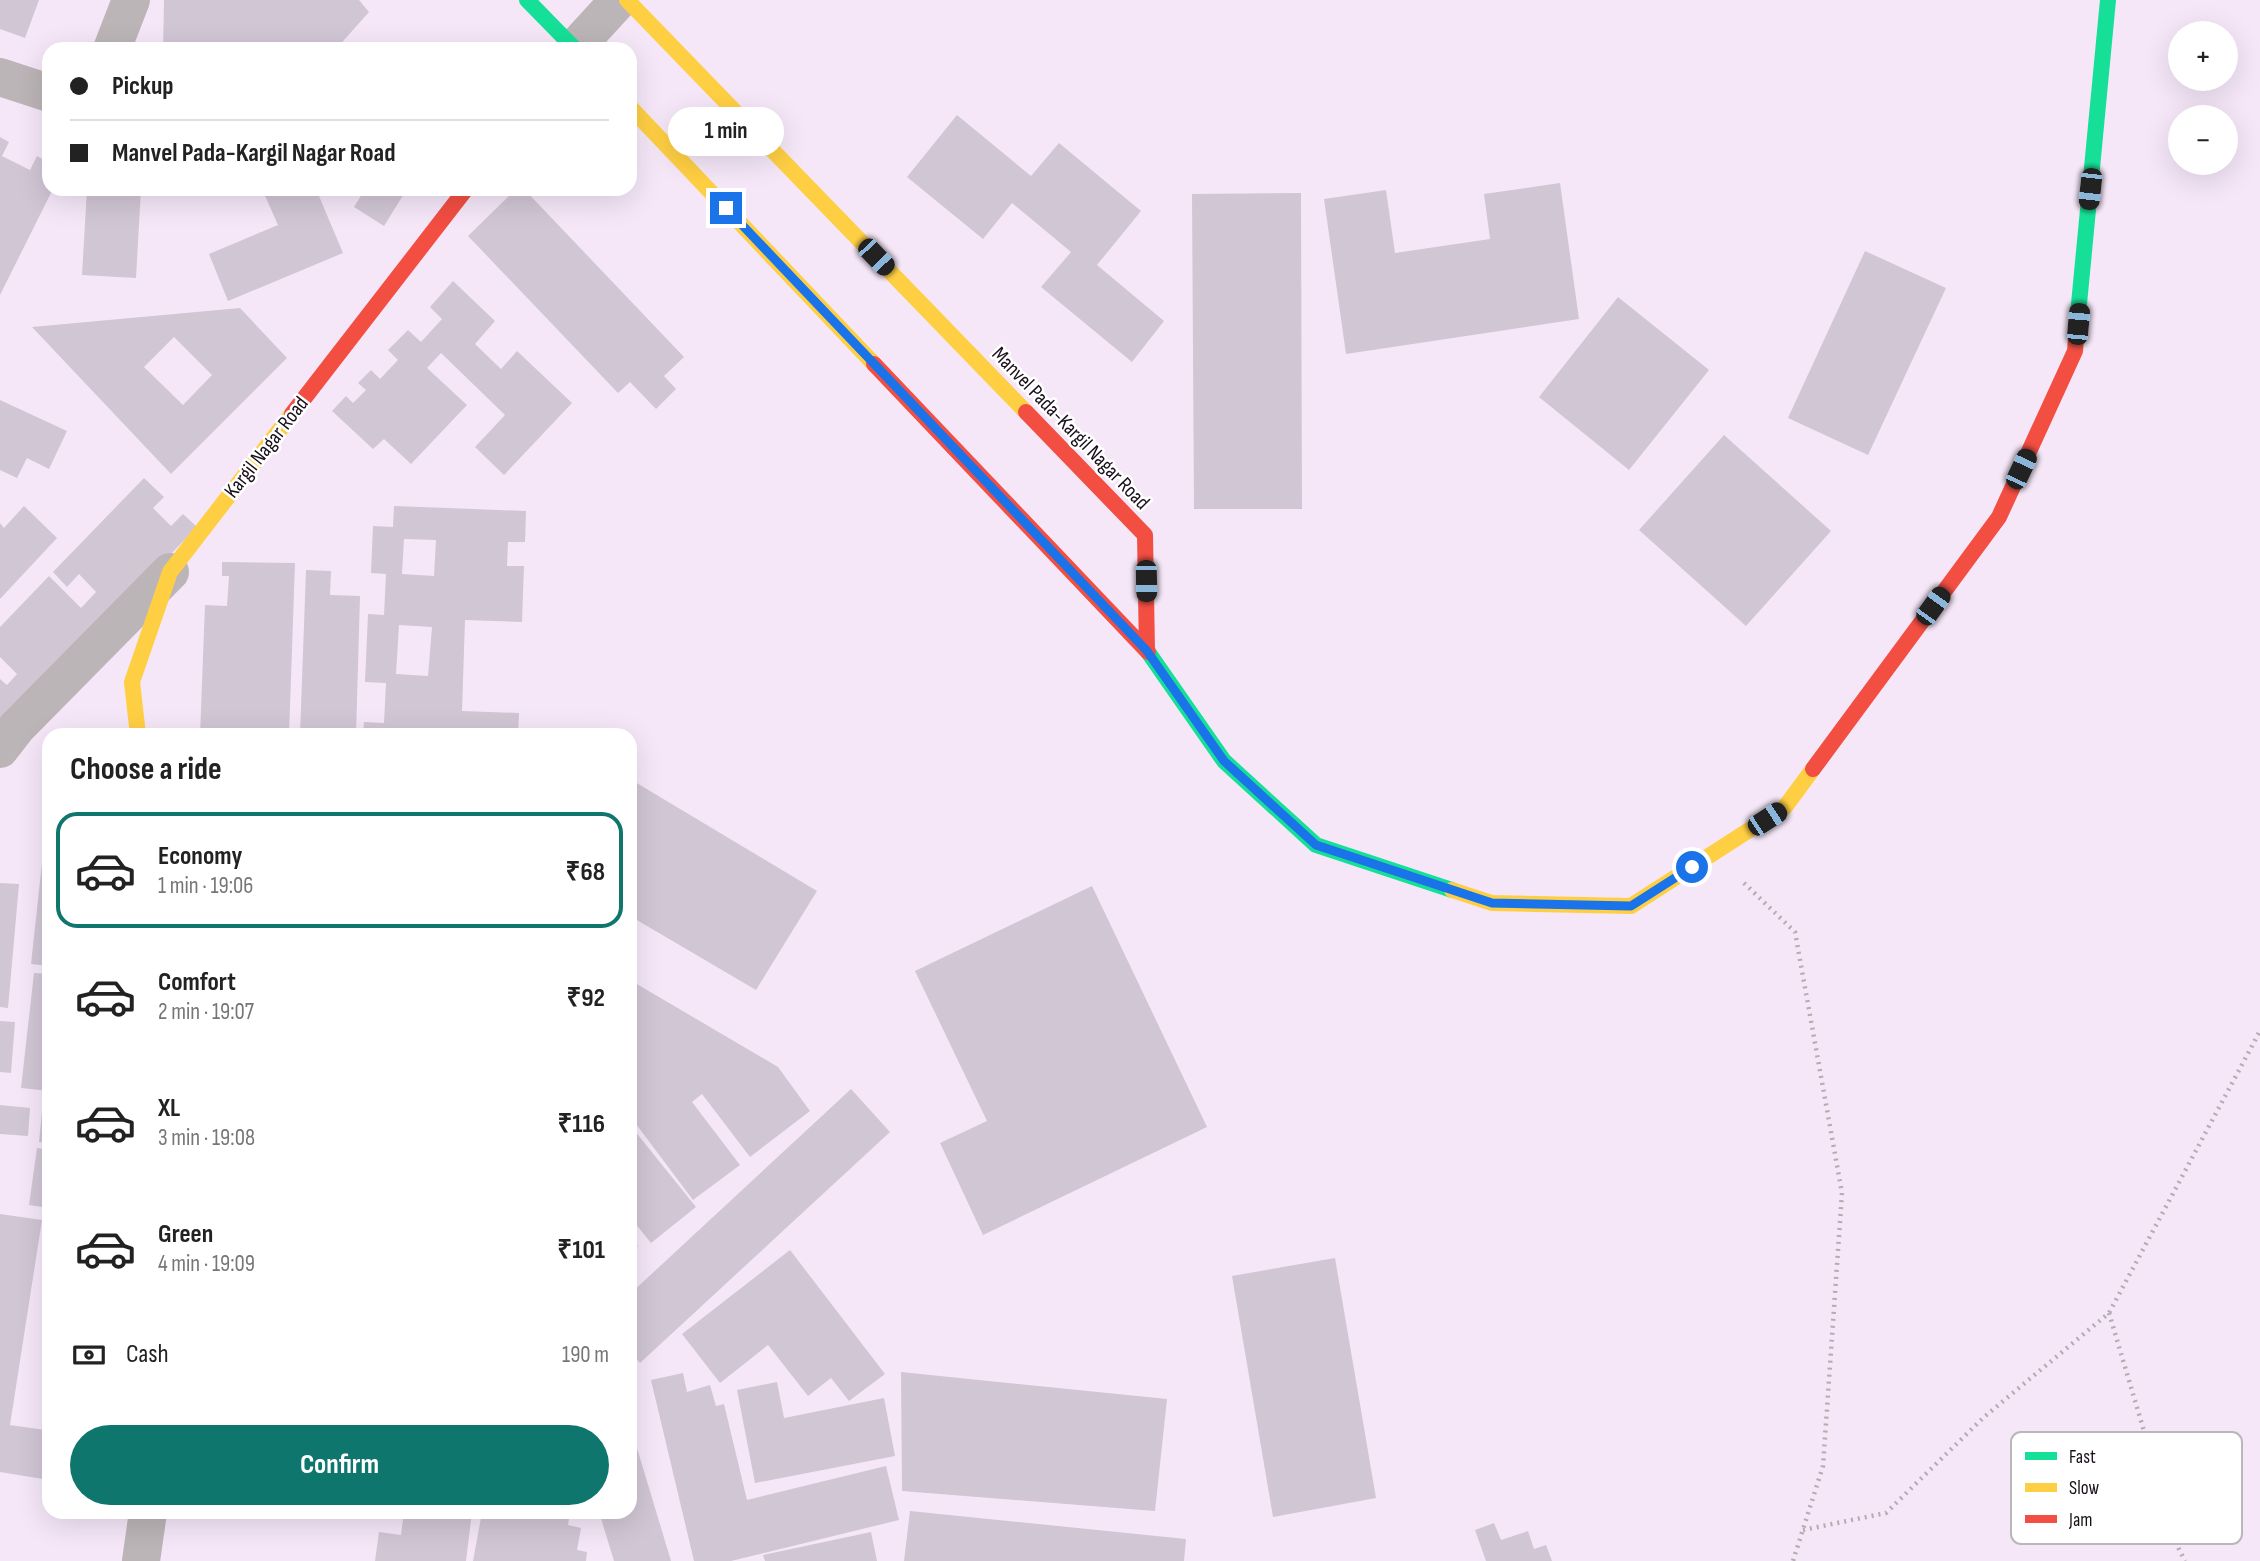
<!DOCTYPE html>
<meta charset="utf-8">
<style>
:root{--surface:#fff;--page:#f2f2f2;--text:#222;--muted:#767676;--line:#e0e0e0;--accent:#0f766e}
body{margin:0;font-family:"Sofia Sans Condensed",sans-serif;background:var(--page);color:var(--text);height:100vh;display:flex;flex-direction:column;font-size:26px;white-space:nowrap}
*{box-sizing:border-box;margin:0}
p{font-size:23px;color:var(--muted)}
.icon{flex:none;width:38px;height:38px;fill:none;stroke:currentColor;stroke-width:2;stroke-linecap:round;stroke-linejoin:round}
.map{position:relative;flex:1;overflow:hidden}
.sheet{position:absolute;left:42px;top:728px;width:595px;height:791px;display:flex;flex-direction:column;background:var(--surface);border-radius:21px;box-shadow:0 7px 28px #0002}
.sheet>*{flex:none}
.top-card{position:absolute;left:42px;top:42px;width:595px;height:154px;border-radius:21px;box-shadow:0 7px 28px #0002;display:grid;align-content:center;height:154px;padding:0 28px;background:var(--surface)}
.fabs{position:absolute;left:2168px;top:21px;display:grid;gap:14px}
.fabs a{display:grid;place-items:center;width:70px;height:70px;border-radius:50%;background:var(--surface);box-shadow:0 7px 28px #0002;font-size:35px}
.end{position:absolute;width:32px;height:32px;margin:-16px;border:9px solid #1a73e8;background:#fff;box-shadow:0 0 0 4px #fff}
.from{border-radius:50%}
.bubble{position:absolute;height:49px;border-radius:24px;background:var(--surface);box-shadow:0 7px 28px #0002;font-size:23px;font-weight:700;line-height:49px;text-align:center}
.car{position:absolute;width:21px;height:42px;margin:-21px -10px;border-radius:9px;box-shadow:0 0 5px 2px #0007;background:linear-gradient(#222 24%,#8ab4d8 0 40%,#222 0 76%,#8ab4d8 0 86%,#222 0)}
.top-card b{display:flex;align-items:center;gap:24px;height:66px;font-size:26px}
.top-card b+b{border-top:2px solid var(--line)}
.top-card i{width:18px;height:18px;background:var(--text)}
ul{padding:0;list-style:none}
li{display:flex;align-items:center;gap:21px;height:116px;margin:0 14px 10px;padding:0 14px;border:4px solid transparent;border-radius:21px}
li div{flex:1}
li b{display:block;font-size:26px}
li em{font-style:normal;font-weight:700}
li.on{border-color:var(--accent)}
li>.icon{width:63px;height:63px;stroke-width:1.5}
h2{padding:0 28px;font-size:32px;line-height:84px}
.pay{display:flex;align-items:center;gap:18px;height:77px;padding:0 28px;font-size:26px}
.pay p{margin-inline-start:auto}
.button{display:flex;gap:14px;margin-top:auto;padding:14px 28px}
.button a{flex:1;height:80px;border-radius:42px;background:var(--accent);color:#fff;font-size:28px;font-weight:700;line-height:80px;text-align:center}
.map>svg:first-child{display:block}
</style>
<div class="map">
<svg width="2260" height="1561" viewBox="0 0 2260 1561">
<rect width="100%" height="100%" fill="#f5e7f8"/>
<path fill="#d1c6d4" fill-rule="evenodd" d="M0,0H39L25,38L0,29Z
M164,0H359L369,12L336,49H163Z
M957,115L1031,176L1059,143L1141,211L1097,265L1164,321L1132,362L1041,287L1071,252L1012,203L983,239L907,177Z
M0,137L9,142L2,156L30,170L37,156L49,163V189H53L0,295Z
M1560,183L1579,319L1346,354L1324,199L1386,190L1395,253L1490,239L1484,194Z
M87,189H141L136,278L82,275Z
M262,189H316L343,253L228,301L209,254L278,225Z
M365,189H407L384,226L354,207Z
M516,189H524L684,357L664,376L676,389L656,409L630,382L618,393L468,236Z
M1301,193L1302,509H1194L1192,194Z
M1865,251L1946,288L1868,455L1788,418Z
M453,281L495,321L475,344L501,369L517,351L572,403L504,475L475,447L505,415L441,353L427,368L467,405L411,464L384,439L373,449L332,411L346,396L353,403L366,390L358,383L371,370L380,379L398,360L388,350L408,330L421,342L442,319L430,307Z
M1618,297L1709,370L1629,470L1539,397Z
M240,308L287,358L171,474L32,327ZM174,337L212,375L183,405L144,367Z
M0,400L67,431L49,469L27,458L17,478L0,470Z
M1724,435L1831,531L1746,626L1639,530Z
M144,478L164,497L153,508L171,526L183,514L197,527L0,730V679L7,685L17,674L0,657V627L49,576L81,608L96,592L79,574L67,587L53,572Z
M24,506L57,538L0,599V523L4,528Z
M394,506L526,511L525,542H508L507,566H524L522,622L465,620L462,711L519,713L518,735H427V730L402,728L401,735H363L364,722L384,723L386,683L365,682L368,614L384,615L386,574L371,573L373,526L393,527ZM404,539L436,540L434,576L402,574ZM399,625L432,627L428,676L396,674Z
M222,562L295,563L289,735H200L205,605L227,606L229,576H222Z
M306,570L331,571L330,595L360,596L356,735H300Z
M630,779L817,891L756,990L630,916Z
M47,817H49V966L31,964Z
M0,883L19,884L8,1008L0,1007Z
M1092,886L1207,1127L983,1235L940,1143L987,1121L915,971Z
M34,973L49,974V1091L21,1088Z
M630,980L778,1067L810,1111L750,1157L702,1094L692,1102L740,1165L693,1200L630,1116Z
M0,1021L15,1022L11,1073L0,1072Z
M851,1089L890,1132L640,1363L630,1352V1294Z
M43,1101L49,1102V1143L39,1142Z
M0,1105L30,1108L28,1136L0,1134Z
M630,1125L696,1207L651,1243L630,1217Z
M37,1148L49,1150V1208L29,1205Z
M0,1214L42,1220L10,1425L45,1430L49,1412V1480L0,1472Z
M630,1236L638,1246L630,1253Z
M790,1250L885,1374L849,1401L831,1378L808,1396L768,1345L720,1383L682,1334Z
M1335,1258L1376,1498L1273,1517L1232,1276Z
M901,1372L1167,1399L1155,1511L902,1491Z
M683,1373L687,1392L710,1385L716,1406L724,1404L747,1500L886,1466L899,1520L731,1561H694L651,1380Z
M777,1382L784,1418L884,1398L895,1456L755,1483L737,1390Z
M631,1428L671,1561H614L599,1512H630Z
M910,1511L1186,1539L1184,1561H904Z
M404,1512H472L466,1561H375L379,1532L401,1535Z
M482,1512H570L568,1525L581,1528L577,1550L587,1552L586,1561H473Z
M1494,1523L1501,1540L1528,1531L1534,1549L1546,1545L1552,1561H1486L1475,1530Z
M871,1532L877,1561H765L763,1555Z"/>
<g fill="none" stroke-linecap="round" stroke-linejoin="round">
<path stroke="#b4acb1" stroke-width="4.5" stroke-dasharray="2 5" stroke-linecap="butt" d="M1744,883L1795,932L1842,1193L1823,1466L1793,1561
M2109,1313L2179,1549L2185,1561
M1803,1530L1886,1513L1984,1417L2109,1313L2260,1031"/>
<path stroke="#bcb5b7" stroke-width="38" d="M112,49L131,0
M574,49L619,0
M0,77L49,93
M0,749L17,727L170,572
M141,1561L148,1512"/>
<path stroke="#16e098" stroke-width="16" d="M527,0L575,49
M2077,325L2108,0
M1148,652L1224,761L1316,845L1452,890"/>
<path stroke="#ffcf43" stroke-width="16" d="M627,0L1026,412
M630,107L874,364
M138,735L132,682L170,572L292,414
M1452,890L1492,903L1631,906L1785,807L1813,769"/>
<path stroke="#f24e42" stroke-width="16" d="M874,364L1148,652
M1026,412L1145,535L1147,651
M292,414L466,189
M1813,769L1999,517L2075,351L2077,325"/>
</g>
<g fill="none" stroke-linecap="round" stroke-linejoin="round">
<path stroke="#1a73e8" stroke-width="9" d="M726,208L1147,651L1224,761L1316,845L1492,903L1631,906L1692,867"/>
</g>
<g text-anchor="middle" stroke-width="5" stroke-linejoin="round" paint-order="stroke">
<g font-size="21" fill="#180f19" stroke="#fff">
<text transform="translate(1071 428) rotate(46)" y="7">Manvel Pada-Kargil Nagar Road</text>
<text transform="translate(266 447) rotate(-52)" y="7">Kargil Nagar Road</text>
</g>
</g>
<rect x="2011" y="1432" width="231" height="112" rx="10" fill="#fff" stroke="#bab7ba" stroke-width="2"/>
<rect x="2025" y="1452" width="32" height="8" fill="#16e098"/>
<rect x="2025" y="1483" width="32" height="9" fill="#ffcf43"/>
<rect x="2025" y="1515" width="32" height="8" fill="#f24e42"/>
<g font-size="19" fill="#180f19">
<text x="2069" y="1463">Fast</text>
<text x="2069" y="1494">Slow</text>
<text x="2069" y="1526">Jam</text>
</g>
</svg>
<div class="fabs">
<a>+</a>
<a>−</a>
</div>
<i class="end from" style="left:1692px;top:867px"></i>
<i class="end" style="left:726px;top:208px"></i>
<div class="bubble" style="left:668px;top:107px;width:116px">1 min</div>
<i class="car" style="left:2090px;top:189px;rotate:186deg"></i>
<i class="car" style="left:876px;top:257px;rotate:136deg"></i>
<i class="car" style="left:2078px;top:324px;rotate:5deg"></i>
<i class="car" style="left:2021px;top:469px;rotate:25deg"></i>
<i class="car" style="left:1146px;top:581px;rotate:179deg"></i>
<i class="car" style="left:1933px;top:606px;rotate:36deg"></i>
<i class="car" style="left:1767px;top:819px;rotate:57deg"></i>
<div class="top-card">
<b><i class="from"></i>Pickup</b>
<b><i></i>Manvel Pada-Kargil Nagar Road</b>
</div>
<section class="sheet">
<h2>Choose a ride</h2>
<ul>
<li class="on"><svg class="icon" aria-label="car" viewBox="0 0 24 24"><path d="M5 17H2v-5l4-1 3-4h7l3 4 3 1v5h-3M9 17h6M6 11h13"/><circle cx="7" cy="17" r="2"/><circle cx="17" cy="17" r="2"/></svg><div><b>Economy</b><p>1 min · 19:06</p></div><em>₹68</em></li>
<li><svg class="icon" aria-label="car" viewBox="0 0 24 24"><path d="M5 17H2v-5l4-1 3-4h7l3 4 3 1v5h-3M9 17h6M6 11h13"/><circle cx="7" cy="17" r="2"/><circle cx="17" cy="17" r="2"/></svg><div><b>Comfort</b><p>2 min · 19:07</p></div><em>₹92</em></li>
<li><svg class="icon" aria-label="car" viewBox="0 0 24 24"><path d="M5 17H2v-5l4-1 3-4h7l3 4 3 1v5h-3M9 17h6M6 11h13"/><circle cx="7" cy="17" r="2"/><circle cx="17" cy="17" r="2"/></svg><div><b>XL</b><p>3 min · 19:08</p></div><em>₹116</em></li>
<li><svg class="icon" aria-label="car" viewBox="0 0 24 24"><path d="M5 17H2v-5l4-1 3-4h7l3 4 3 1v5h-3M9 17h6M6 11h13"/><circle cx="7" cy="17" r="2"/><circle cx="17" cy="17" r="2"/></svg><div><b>Green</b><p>4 min · 19:09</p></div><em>₹101</em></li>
</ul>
<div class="pay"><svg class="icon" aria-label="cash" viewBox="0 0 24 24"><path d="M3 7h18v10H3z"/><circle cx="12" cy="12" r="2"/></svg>Cash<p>190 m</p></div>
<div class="button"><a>Confirm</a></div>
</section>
</div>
